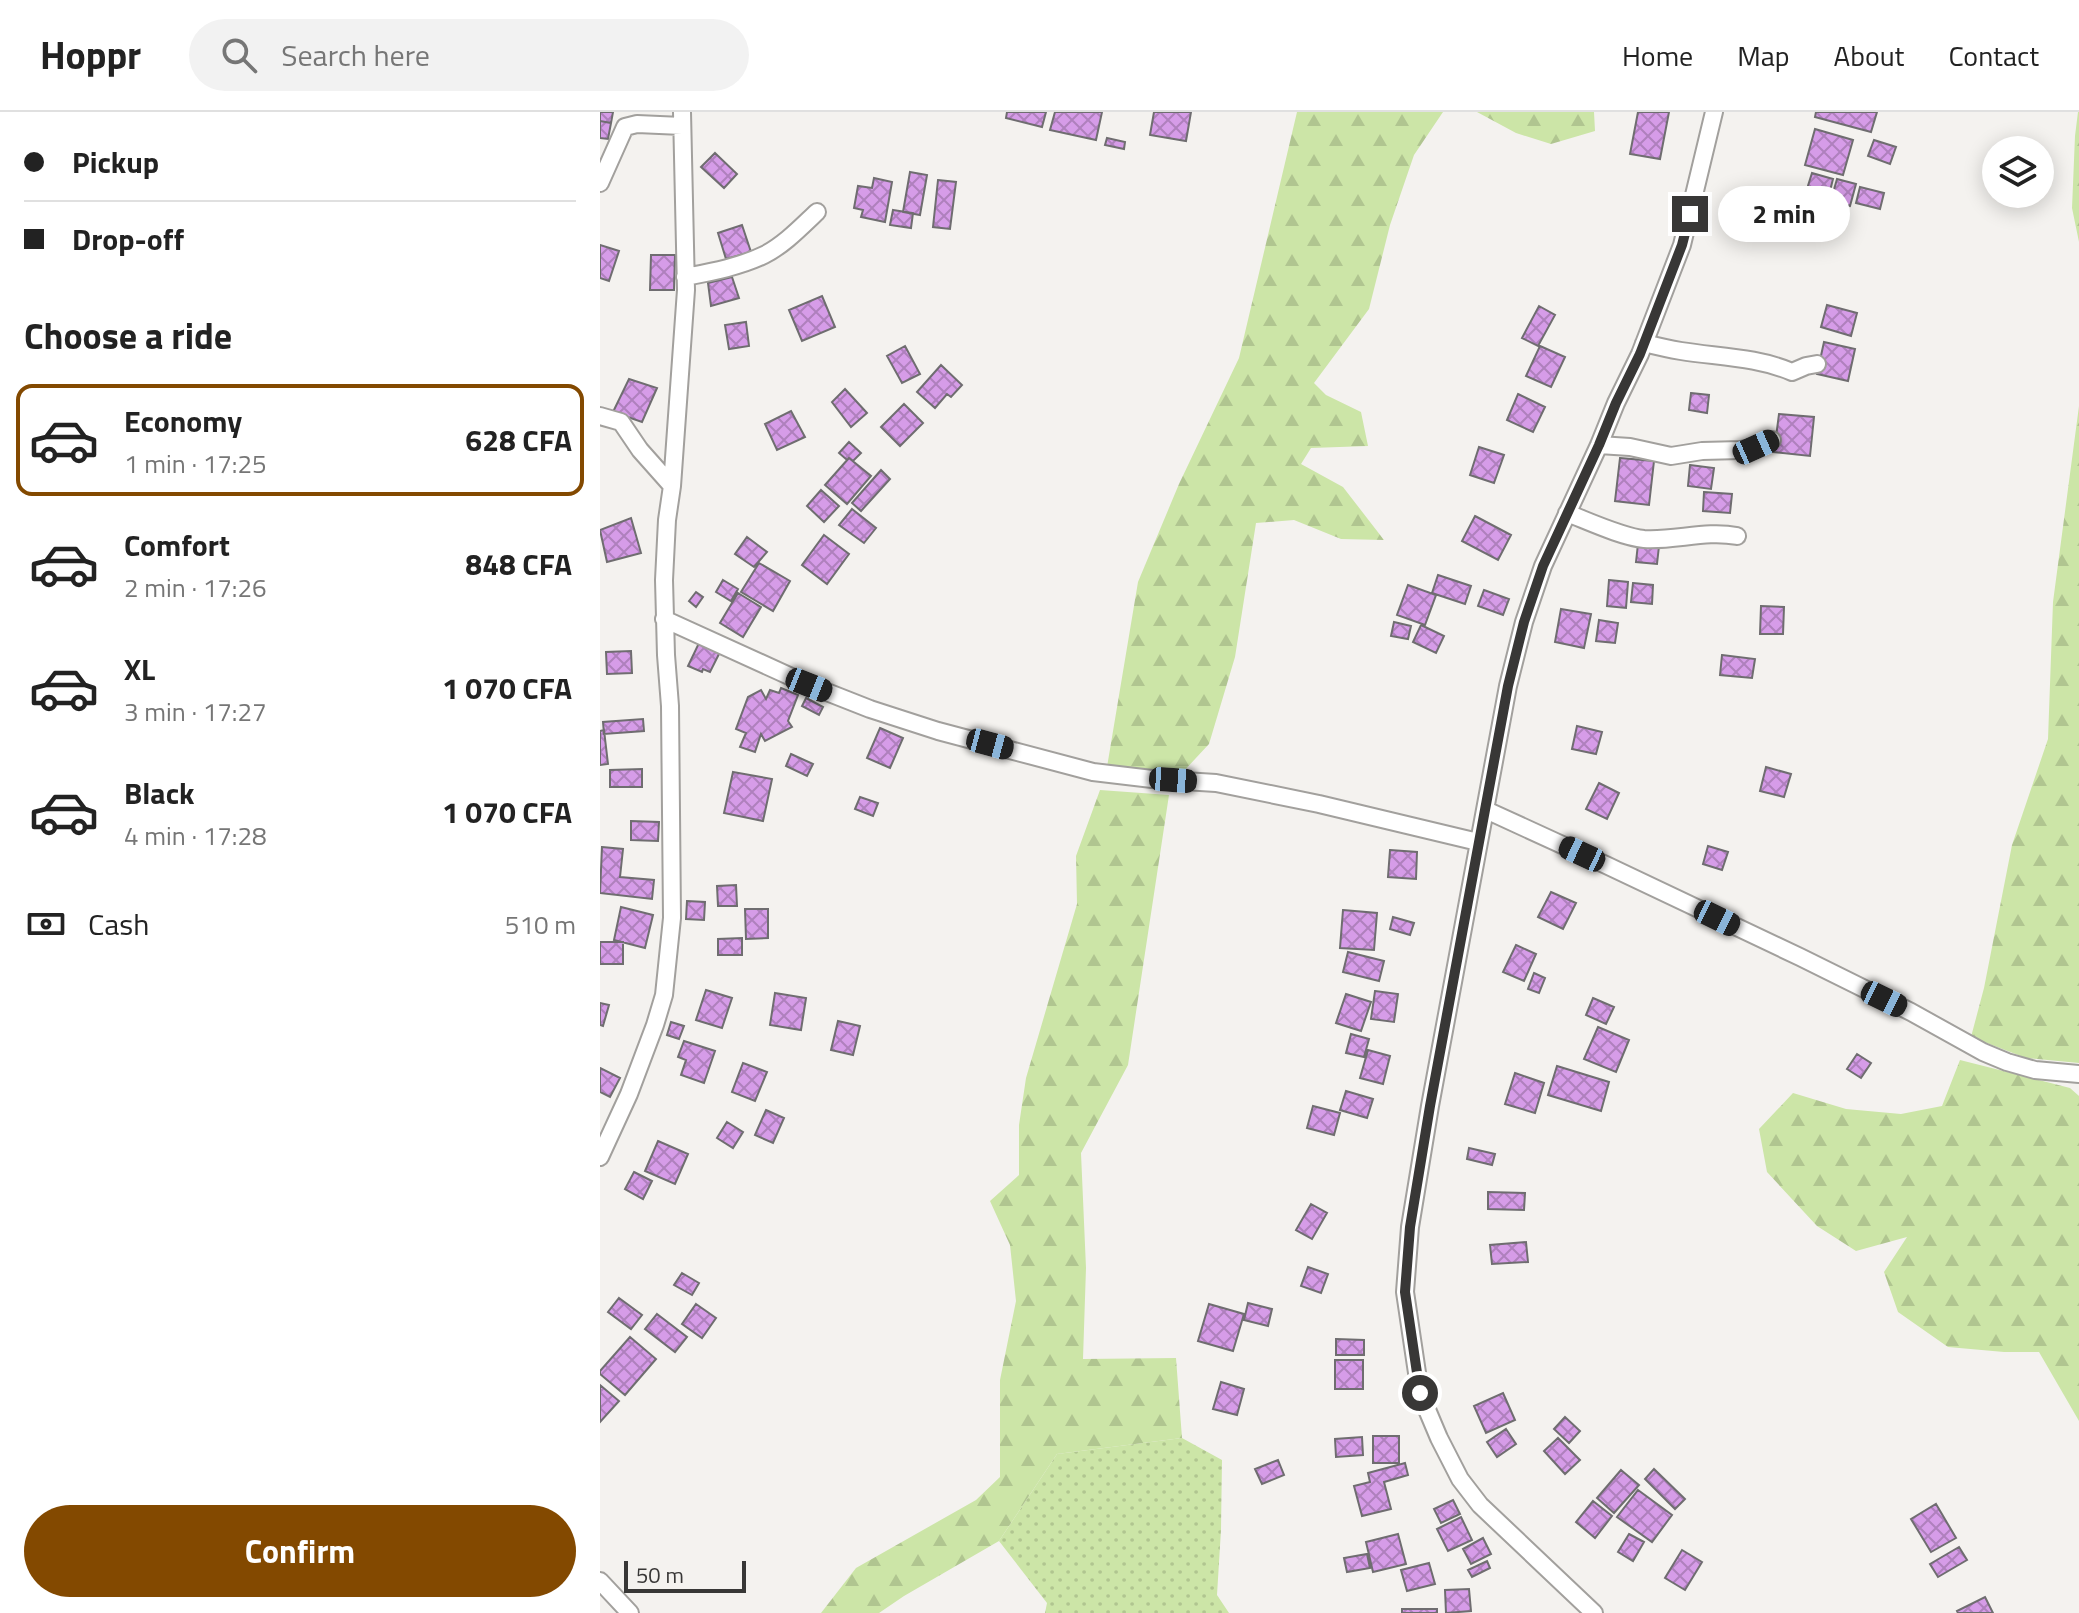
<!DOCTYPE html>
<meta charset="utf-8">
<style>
:root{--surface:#fff;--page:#f2f2f2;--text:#222;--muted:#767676;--line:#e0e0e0;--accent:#834900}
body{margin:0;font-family:"Titillium Web",sans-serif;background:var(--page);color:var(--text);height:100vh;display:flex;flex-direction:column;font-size:30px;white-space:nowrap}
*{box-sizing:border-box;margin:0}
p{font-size:26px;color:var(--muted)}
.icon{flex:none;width:44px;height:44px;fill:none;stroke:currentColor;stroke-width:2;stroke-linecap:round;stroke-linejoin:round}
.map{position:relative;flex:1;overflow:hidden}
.drawer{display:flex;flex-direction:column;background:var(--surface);width:600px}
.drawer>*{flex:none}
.top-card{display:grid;align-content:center;height:176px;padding:0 24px;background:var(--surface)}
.fabs{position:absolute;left:1382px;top:24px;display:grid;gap:16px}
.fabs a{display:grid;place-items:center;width:72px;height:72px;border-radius:50%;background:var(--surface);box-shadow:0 4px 20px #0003;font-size:40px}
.scale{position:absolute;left:24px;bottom:20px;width:122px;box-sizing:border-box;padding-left:8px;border:4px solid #383736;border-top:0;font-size:22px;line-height:28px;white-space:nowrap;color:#383736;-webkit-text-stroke:6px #f4f2ef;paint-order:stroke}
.end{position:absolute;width:36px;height:36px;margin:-18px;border:10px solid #383736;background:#fff;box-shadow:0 0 0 4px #fff}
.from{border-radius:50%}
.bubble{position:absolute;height:56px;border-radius:28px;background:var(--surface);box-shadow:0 4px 20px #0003;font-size:26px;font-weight:700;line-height:56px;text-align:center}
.car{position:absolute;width:24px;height:48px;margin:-24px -12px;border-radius:10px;box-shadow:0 0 6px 2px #0007;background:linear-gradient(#222 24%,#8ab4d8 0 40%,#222 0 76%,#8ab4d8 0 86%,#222 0)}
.top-card b{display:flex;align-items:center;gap:28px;height:76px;font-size:30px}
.top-card b+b{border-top:2px solid var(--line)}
.top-card i{width:20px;height:20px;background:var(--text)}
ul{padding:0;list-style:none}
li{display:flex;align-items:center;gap:24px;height:112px;margin:0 16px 12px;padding:0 8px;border:4px solid transparent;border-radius:16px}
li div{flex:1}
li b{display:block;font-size:30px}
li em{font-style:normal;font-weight:700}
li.active{border-color:var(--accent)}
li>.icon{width:72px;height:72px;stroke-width:1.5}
h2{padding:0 24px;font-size:36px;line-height:96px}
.pay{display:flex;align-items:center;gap:20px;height:88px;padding:0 24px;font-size:30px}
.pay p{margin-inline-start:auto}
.action{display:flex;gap:16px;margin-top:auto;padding:16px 24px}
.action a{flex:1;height:92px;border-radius:48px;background:var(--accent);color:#fff;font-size:32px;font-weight:700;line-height:92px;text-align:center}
header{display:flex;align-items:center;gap:48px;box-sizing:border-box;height:112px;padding:0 40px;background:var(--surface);border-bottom:2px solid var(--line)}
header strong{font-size:38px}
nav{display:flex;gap:44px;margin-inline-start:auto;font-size:28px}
.search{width:560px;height:72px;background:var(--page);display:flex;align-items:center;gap:20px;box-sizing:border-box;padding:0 28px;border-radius:44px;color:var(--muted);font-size:30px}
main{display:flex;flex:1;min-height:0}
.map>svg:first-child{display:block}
</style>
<header>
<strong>Hoppr</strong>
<div class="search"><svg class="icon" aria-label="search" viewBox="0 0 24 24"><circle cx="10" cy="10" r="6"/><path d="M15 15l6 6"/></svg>Search here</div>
<nav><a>Home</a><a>Map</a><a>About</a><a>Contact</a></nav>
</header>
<main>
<section class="drawer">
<div class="top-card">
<b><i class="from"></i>Pickup</b>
<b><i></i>Drop-off</b>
</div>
<h2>Choose a ride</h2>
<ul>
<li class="active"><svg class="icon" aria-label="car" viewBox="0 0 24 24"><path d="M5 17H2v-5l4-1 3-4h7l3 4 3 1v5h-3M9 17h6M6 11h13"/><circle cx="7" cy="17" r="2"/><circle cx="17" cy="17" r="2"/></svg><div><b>Economy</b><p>1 min · 17:25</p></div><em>628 CFA</em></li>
<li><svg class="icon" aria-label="car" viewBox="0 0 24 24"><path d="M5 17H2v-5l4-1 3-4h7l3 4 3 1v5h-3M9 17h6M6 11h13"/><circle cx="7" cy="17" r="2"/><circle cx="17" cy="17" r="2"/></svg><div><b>Comfort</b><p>2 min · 17:26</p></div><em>848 CFA</em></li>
<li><svg class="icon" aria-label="car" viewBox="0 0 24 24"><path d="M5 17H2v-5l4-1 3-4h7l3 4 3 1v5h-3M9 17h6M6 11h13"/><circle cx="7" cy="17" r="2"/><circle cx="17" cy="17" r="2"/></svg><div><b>XL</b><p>3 min · 17:27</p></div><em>1 070 CFA</em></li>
<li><svg class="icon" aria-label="car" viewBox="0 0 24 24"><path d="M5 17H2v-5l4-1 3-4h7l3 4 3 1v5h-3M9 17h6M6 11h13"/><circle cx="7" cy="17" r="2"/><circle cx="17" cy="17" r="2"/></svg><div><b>Black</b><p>4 min · 17:28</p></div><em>1 070 CFA</em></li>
</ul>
<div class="pay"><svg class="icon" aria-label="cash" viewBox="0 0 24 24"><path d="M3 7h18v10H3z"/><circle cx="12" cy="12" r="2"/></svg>Cash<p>510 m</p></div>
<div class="action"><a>Confirm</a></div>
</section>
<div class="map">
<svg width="1479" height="1501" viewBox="0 0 1479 1501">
<defs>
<pattern id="grass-dots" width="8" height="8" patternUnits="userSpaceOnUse" patternTransform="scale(2)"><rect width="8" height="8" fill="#cce5a7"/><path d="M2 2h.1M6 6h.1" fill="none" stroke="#b0c590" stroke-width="1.8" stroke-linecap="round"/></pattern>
<pattern id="forest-firs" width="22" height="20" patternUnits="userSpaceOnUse" patternTransform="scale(2)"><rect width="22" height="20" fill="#cce5a7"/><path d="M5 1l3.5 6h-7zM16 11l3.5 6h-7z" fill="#b0c590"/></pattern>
<pattern id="building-cross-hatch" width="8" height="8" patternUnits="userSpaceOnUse" patternTransform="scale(2)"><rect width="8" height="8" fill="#d69ce8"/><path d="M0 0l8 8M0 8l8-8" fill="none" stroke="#af80bd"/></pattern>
</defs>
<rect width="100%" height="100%" fill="#f4f2ef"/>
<path fill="url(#grass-dots)" d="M582,1326L622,1348L621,1418L617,1483L629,1501H445L447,1491L399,1429L457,1342Z"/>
<path fill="url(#forest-firs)" d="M697,0H843L814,43L790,113L769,197L714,271L726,283L761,300L768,334L711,336L701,352L743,375L784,428L741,427L694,408L656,411L635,545L609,632L582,661L507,655L538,470L579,372L639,246Z
M877,0H994L995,19L951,32L916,21Z
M1478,0H1479V130L1472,96L1475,24Z
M1479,294V951L1426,946L1371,925L1384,876L1412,733L1448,627L1453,490Z
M500,678L569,683L528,953L481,1041L486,1156L483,1247L576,1246L582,1326L457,1342L399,1429L304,1484L279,1501H221L256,1456L376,1388L400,1365V1268L416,1189L410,1133L390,1089L419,1063V1013L426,966L477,792L476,744Z
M1360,948L1470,976L1479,984V1309L1439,1240H1404L1348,1235L1298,1200L1284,1160L1307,1125L1256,1139L1217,1114L1167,1060L1159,1017L1193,981L1246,997L1301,1002L1342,994Z"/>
<path fill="url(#building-cross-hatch)" stroke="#6f6d70" stroke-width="2" d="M0,0H13L11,11L0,9Z
M407,0H446L442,15L406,6Z
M455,0H502L496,28L450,18Z
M554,0H591L586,29L550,23Z
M1038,0H1069L1060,47L1030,42Z
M1216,0H1277L1271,20L1215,5Z
M0,9L11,11L8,27L0,26Z
M1215,17L1253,28L1243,63L1205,53Z
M507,26L525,30L524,37L505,33Z
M1274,28L1296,35L1290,52L1268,44Z
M115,41L137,62L124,76L101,55Z
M310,60L327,63L320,103L303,100Z
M1212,61L1233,67L1228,87L1206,80Z
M274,66L292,70L285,110L261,105L263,98L254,96L258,74L272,76Z
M1237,67L1256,72L1250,94L1231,88Z
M338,68L356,70L350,117L333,115Z
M1260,75L1284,81L1280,97L1256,91Z
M293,98L313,101L311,116L290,113Z
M142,113L151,140L126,147L118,121Z
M0,133L19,139L9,169L0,166Z
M51,143H75L74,178H50Z
M132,165L139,186L111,194L108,171Z
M222,184L235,215L202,229L189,198Z
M1227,193L1257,201L1251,224L1221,215Z
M939,194L955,203L938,234L922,226Z
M146,210L149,234L129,237L125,213Z
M1224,230L1255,237L1248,269L1217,262Z
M305,234L320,262L302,271L287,244Z
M940,234L965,245L951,275L926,264Z
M341,253L362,273L351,285L347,282L335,296L317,280Z
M29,267L57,276L42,310L13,300Z
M245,277L267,301L251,315L232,290Z
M1091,281L1109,283L1107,301L1089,298Z
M918,282L945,295L933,320L907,308Z
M304,292L323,311L300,334L281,315Z
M191,299L205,325L177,338L165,312Z
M1179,302L1214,305L1210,344L1174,340Z
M249,330L261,341L253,349L249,346L247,348L239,341Z
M879,335L904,343L894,371L870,363Z
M249,346L271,364L247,392L225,373Z
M1020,346L1054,349L1049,393L1015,389Z
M1090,353L1114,356L1111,377L1088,374Z
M281,358L290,367L261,399L252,391Z
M221,378L239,394L224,410L207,394Z
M1104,380L1132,382L1130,401L1103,399Z
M252,397L276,416L264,431L239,413Z
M875,404L911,423L898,448L862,429Z
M31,406L41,441L7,450L0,418Z
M224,423L249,442L227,472L202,453Z
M147,425L167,440L154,455L135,442Z
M1038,432L1059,434L1057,452L1036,450Z
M159,451L190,469L173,499L141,480Z
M838,463L871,474L865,492L832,481Z
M123,468L138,477L131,489L116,480Z
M1009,468L1028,470L1026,496L1007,494Z
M1033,471L1053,473L1052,492L1031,490Z
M808,473L836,483L825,513L797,503Z
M884,478L909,487L903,503L878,494Z
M96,480L103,485L96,495L89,489Z
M138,481L161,495L143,525L120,511Z
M1161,494L1184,495L1183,522H1160Z
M961,497L991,502L984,536L955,530Z
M999,508L1018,511L1015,531L996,529Z
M794,510L811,514L808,527L791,524Z
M821,513L844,524L836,541L813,530Z
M99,531L120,540L110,560L103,557L102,560L88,554Z
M31,539L32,561L7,562L6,540Z
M1122,543L1155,547L1152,566L1120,563Z
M181,576L198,583L188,609L192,615L165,629L161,622L155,640L140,635L146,621L136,617L148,585L161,578L166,587L170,578L179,581Z
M206,586L223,595L219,603L202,594Z
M43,607L44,619L4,622L3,610Z
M977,614L1002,620L996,642L972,637Z
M280,616L303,626L290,656L267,646Z
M4,618L8,652L0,653V619Z
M191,642L213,652L207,664L186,654Z
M1166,655L1191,662L1184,685L1160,679Z
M42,657V675H10V658Z
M133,660L172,667L163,709L124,701Z
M999,671L1019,681L1007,707L986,697Z
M260,685L278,691L273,704L255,697Z
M31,709L59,710L58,729L31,728Z
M1108,734L1128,740L1122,758L1103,752Z
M2,735L23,737L20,765L54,768L52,787L0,781Z
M790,738L817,740L816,767L788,765Z
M136,773L137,794H118L117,774Z
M951,780L976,791L963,817L938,805Z
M87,789L105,790L104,808L86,807Z
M21,795L53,803L45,836L14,828Z
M145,797H168V826L146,827Z
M743,798L777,801L774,838L740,836Z
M793,805L814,811L810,823L790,817Z
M142,826V843H118V827Z
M0,830H23V852H0Z
M916,833L936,842L924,869L903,860Z
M748,840L784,849L779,869L743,860Z
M934,861L945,866L939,881L928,877Z
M106,878L132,886L122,916L96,908Z
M775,879L798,882L794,910L771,907Z
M175,881L206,886L201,918L170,913Z
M746,882L771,890L761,919L736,911Z
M993,886L1014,895L1006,912L986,903Z
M0,891L9,893L3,914L0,913Z
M238,909L260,914L253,943L231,938Z
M71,910L84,914L79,927L67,923Z
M998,915L1029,928L1016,960L984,947Z
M751,922L769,927L764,945L746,941Z
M84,929L115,939L104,971L81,963L86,948L78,945Z
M768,938L790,944L783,972L760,966Z
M1257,942L1271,951L1261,966L1247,957Z
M143,951L167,960L155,989L132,980Z
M957,954L1009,970L1001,999L948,983Z
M0,956L20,966L10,985L0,980Z
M915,961L944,971L935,1001L905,992Z
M746,979L773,987L767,1006L740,998Z
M713,994L740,1001L734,1023L707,1016Z
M166,998L184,1006L173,1031L155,1023Z
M127,1010L143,1020L133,1036L117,1026Z
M58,1029L88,1042L75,1072L45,1059Z
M869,1036L895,1042L892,1053L867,1047Z
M34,1060L52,1069L43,1087L25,1077Z
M888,1080L925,1081L924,1098L888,1097Z
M711,1092L727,1101L712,1127L696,1118Z
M926,1130L928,1150L892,1152L890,1133Z
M708,1155L728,1162L721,1181L701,1174Z
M82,1161L99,1171L92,1183L74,1173Z
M19,1186L42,1203L31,1217L8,1200Z
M648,1191L672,1197L668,1214L644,1208Z
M96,1192L116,1206L102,1226L82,1212Z
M609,1192L644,1202L633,1239L598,1229Z
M57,1202L87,1225L75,1240L45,1217Z
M30,1225L56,1247L25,1283L0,1262V1259Z
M736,1227L764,1228V1243H736Z
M735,1248H763V1277H735Z
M621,1270L644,1277L637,1303L613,1297Z
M0,1273L19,1289L0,1310Z
M903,1281L915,1308L886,1321L874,1294Z
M965,1305L980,1319L969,1331L954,1317Z
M906,1317L916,1332L897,1345L887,1330Z
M773,1324H799V1351H773Z
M762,1325L763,1343L736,1345L735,1327Z
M958,1326L980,1348L965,1362L944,1339Z
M678,1348L684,1363L662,1372L655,1357Z
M805,1351L808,1363L784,1370L791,1397L762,1404L754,1374L770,1370L768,1361Z
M1054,1357L1085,1387L1075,1397L1045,1367Z
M1021,1358L1039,1373L1014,1401L997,1386Z
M1038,1378L1072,1403L1052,1430L1017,1405Z
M853,1388L860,1402L841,1411L834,1397Z
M993,1389L1012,1404L995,1426L976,1410Z
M1336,1392L1356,1426L1331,1440L1311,1407Z
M861,1405L872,1428L848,1439L837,1417Z
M798,1422L806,1452L773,1460L766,1430Z
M1029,1422L1044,1430L1033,1449L1018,1440Z
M883,1426L891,1442L871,1452L863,1437Z
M1359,1435L1367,1448L1338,1465L1330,1452Z
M1082,1438L1102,1450L1085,1478L1065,1466Z
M767,1442L770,1456L747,1460L744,1446Z
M887,1449L890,1456L872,1465L868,1458Z
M829,1451L835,1472L807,1479L801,1458Z
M869,1477L871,1499L846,1501L845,1478Z
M1385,1485L1393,1501H1358L1357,1499Z
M802,1497H837V1501H802Z"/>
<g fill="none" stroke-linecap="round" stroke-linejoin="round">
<g stroke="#a2a09d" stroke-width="20">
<path id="minor" d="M0,71L25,15L37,12L82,14
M85,165C111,160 139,155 164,143C184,133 201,115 217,100
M1044,231C1056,234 1069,237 1081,239C1119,245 1157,245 1192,260L1206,254L1217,252
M0,304L21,310L40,338L72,374
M999,333L1030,335L1071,344L1102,339L1141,338L1156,335L1172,328
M967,401C988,409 1022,425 1044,427C1075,429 1106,418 1137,424
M64,507L209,573L270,597L338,619L493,660L552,667L616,671L719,692L878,730
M886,698L1006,753L1200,845L1311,900L1383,940L1407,950L1435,958L1479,962
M0,1045L29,982L55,913L64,883L72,806L70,594L66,543L64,468L67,408L72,374L86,178L82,0
M0,1469L30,1501
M994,1501L880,1393L860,1367L839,1326L820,1281L805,1180L810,1115L830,994L908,574L924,510L943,454L999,333L1016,291L1040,242L1082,133L1114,0"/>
</g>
<use href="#minor" stroke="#fff" stroke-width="16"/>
</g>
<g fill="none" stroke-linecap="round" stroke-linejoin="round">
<path stroke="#383736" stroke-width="10" d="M820,1281L805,1180L810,1115L830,994L908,574L924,510L943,454L999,333L1016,291L1040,242L1082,133L1090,102"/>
</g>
</svg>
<div class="fabs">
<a><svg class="icon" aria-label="layers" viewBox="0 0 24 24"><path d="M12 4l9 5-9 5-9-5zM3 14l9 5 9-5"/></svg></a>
</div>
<div class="scale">50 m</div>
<i class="end from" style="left:820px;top:1281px"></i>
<i class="end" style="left:1090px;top:102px"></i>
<div class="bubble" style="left:1118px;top:74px;width:132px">2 min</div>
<i class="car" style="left:1156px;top:335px;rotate:66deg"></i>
<i class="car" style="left:209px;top:573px;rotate:112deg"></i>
<i class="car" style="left:390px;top:632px;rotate:105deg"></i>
<i class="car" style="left:573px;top:668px;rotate:94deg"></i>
<i class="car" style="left:982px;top:742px;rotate:295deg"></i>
<i class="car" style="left:1117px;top:806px;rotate:116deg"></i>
<i class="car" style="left:1284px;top:887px;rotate:116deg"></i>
</div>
</main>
